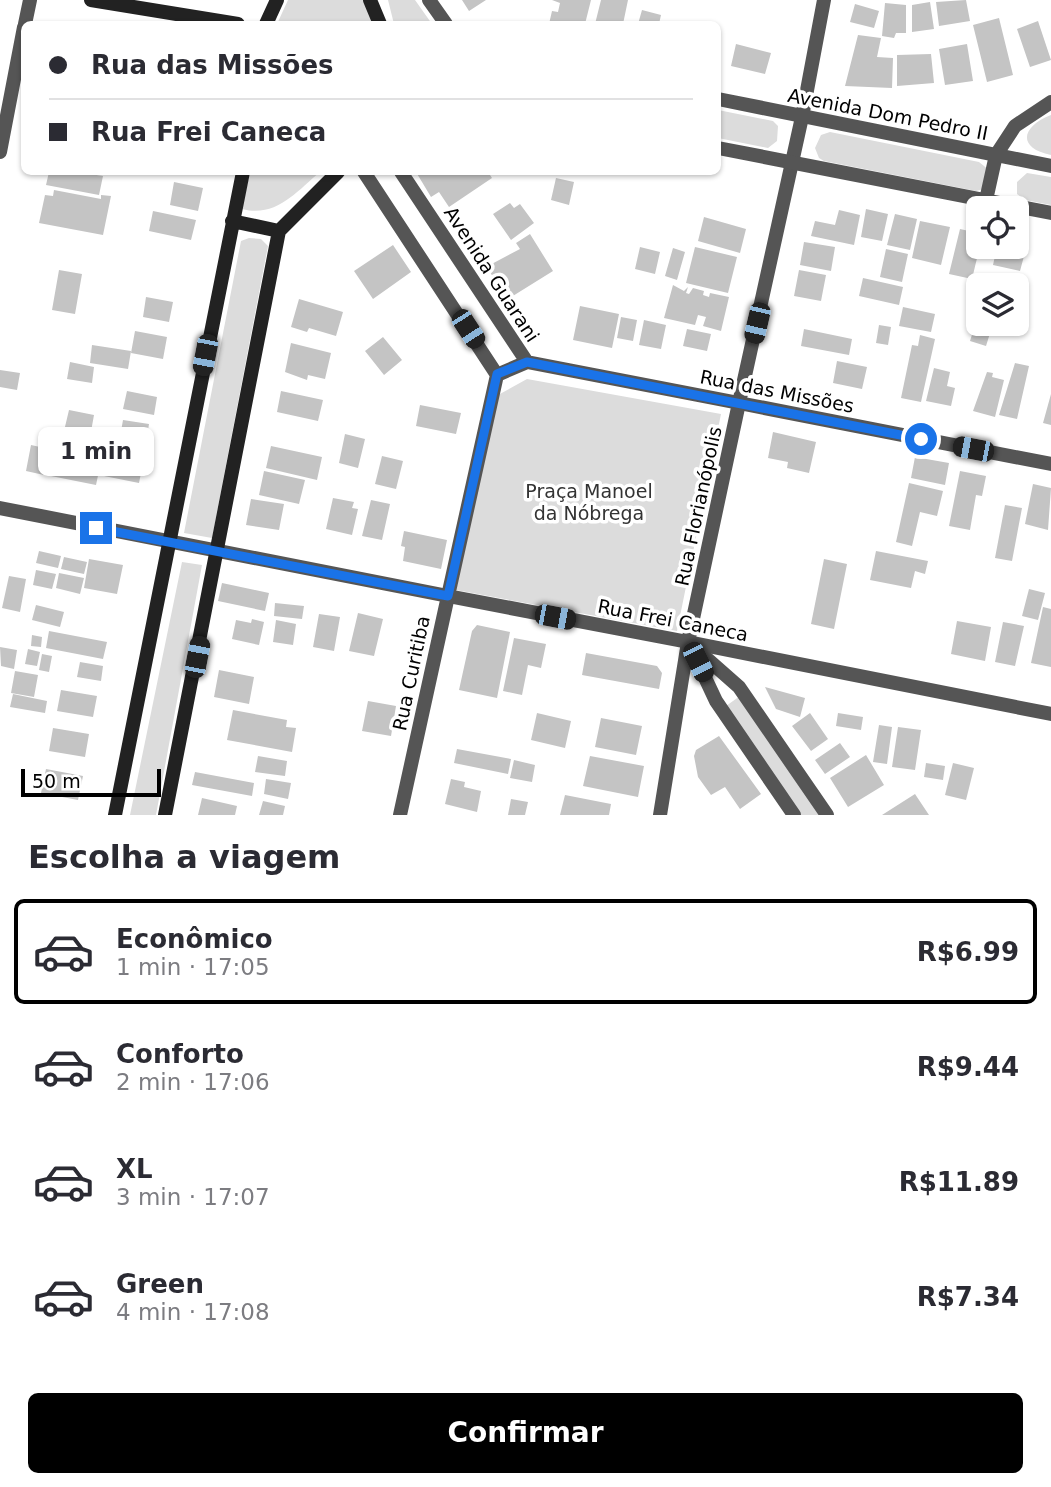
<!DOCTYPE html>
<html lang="pt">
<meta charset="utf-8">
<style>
:root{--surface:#fff;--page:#f2f2f3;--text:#2b2b33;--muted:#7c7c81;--line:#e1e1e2;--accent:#000}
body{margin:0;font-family:"DejaVu Sans",sans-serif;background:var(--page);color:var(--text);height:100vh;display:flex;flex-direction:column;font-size:26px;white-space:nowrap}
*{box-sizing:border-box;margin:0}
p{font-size:23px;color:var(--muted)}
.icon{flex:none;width:38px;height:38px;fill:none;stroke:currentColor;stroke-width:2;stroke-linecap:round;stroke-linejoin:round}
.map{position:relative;height:815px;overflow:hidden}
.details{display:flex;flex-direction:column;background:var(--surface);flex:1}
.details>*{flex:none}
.guide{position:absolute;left:21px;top:21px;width:700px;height:154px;border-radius:10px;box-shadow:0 2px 5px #0004;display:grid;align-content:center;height:154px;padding:0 28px;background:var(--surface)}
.tools{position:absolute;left:966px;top:196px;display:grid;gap:14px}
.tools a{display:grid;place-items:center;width:63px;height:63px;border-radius:10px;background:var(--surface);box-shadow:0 2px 5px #0004;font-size:35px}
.scale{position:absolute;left:21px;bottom:18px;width:140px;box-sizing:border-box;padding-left:7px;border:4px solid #000;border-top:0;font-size:19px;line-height:24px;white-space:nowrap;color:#000;-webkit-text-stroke:5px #fff;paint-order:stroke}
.end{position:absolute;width:32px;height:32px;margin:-16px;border:9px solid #1a73e8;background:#fff;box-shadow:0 0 0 4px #fff}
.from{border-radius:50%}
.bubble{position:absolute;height:49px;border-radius:10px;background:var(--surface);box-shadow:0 2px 5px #0004;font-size:23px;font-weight:800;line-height:49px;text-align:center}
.car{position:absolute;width:21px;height:42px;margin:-21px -10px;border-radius:9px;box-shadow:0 0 5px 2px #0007;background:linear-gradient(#222 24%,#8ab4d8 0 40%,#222 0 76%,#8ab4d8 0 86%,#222 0)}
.guide b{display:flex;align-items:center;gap:24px;height:66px;font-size:26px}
.guide b+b{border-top:2px solid var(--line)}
.guide i{width:18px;height:18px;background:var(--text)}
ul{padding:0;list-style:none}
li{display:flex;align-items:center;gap:21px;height:105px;margin:0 14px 10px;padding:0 14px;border:4px solid transparent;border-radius:10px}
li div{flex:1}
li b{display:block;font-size:26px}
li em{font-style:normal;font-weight:800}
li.selected{border-color:var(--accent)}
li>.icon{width:63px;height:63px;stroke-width:1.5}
h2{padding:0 28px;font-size:32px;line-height:84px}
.button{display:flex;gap:14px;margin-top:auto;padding:14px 28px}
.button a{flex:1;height:80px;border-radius:10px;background:var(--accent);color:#fff;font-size:28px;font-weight:800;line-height:80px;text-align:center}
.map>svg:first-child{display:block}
</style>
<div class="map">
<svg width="1051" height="815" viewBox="0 0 1051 815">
<rect width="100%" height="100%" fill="#fff"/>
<path fill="#dcdcdc" d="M288,0H364L375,24H277Z
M388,0H415L432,24H394Z
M718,110L773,121L778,126L777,141L768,148L718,138Z
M1051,115V155C1016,148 1022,126 1051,115Z
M830,132L979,162L989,170L984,189L976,191L824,161L819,158L815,148L821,135Z
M250,172H320C296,192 276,218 242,209Z
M1027,173L1051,177V205L1025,200L1017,194V182Z
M249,238L261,239L268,246L212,538L184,533L241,241Z
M527,379L721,414L677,631L456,590L498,395Z
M182,562L202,565L156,815H130Z
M740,696L820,815H800L726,706Z"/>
<path fill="#c4c4c4" d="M462,0H486L469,11Z
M552,0H591L585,24H549L552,11L558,12L560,3Z
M601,0H628L623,24H595Z
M966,0L970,21L939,26L936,2Z
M930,2L934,29L912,32V5Z
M885,3L906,5V33H896L894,38L882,36Z
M855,4L879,11L874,28L850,22Z
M642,10L661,15L659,24H638Z
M999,18L1013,75L987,82L973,25Z
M1038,21L1051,60L1030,67L1017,29Z
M858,35L881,38L877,57L893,58L892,88L845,86Z
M736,44L771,53L765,74L731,66Z
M967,44L973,81L945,85L939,49Z
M931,54L934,83L897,86V55Z
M49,172H77L103,176L99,195L46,185Z
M416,172H488L492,178L449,207L439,192L431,197Z
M556,178L574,182L569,205L551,200Z
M174,182L203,188L198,211L170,205Z
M54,190L101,199V195L111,196L103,235L39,223L45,195L53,196Z
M510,203L514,208L520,204L534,223L511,240L493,214Z
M866,209L888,214L882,241L861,237Z
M839,210L860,215L854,245L811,236L815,221L835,225Z
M153,211L196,220L191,240L149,231Z
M895,214L917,219L910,250L887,245Z
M704,217L746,229L740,253L698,241Z
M920,221L950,227L941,265L912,258Z
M960,229L978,233V247H987L985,256L978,254L972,279L949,274Z
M530,234L553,271L503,302L489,281L494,278L486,267L520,249L516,243Z
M804,242L835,247L831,271L800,265Z
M1017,243L1027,245L1020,271L993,265L997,247H1017Z
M393,245L411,272L373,299L354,271Z
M640,247L660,252L655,274L635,269Z
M695,247L737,257L728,293L686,283Z
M673,248L685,252L677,280L665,276Z
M886,249L908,254L902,282L880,277Z
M59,270L82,274L75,314L52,310Z
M799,270L826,275L821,301L794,296Z
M863,278L903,287L899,305L859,296Z
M673,285L684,291L688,287L686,293L689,294L693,288L704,291L703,295L709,297L710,293L729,297L721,331L703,326L706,317L698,315L695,325L664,318Z
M146,297L173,302L169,322L143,317Z
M299,299L343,312L336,336L309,328L307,332L291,327Z
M580,306L619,314L612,348L573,340Z
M903,307L935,314L931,332L899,326Z
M621,317L637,320L633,341L617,338Z
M644,320L666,325L661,349L639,345Z
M879,325L891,327L888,345L876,343Z
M975,325L991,330L986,346L970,341Z
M687,329L711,334L707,351L683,346Z
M804,329L852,339L849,355L801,346Z
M135,331L167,337L163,359L131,353Z
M920,335L935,339L921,402L901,398L912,345L918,346Z
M383,337L402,360L384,375L365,351Z
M291,343L331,353L325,379L308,375L307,380L285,372Z
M92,345L131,351L128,369L90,363Z
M837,361L867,367L862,389L833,383Z
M70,362L94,367L92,383L67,379Z
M1015,363L1029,366L1017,419L999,415Z
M934,368L950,372L947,386L955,388L951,406L926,401Z
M0,370L20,373L17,390L0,387Z
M987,372L993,373L992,377L1004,380L995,417L973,411Z
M127,391L157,397L154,415L123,409Z
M281,391L323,400L318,421L277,412Z
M1051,394V425L1043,423Z
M420,405L461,413L456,434L416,426Z
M69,410L94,415L90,437L64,431Z
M123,420L149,424L146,442L120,437Z
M773,432L816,442L809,473L787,468L788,462L768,458Z
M345,434L365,439L358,468L339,463Z
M58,443L103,452L96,485L51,476Z
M31,445L49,449L44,475L26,471Z
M271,446L322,457L317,480L266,468Z
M108,455L143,463L139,483L104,476Z
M382,456L403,461L396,489L375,484Z
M915,457L949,463L945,485L911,478Z
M264,471L305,480L299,504L259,495Z
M960,471L986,476L982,496L976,495L970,530L949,526Z
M909,483L943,491L937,516L920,512L912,546L896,542Z
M1033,484L1051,488L1048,530L1025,524Z
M333,498L354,502L352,508L358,509L352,535L326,529Z
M251,499L284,504L279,530L246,525Z
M371,500L390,504L382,540L362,536Z
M1005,505L1022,508L1012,561L995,558Z
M404,531L447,540L441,569L403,561L405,547L401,546Z
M39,551L61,556L58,568L36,563Z
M876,551L928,561L925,574L915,571L911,588L870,580Z
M64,557L87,562L84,574L61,569Z
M89,559L123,565L117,594L84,588Z
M824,559L847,564L834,629L811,624Z
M36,570L56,574L52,589L33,585Z
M59,573L84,578L80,594L56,588Z
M9,576L26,579L20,612L2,608Z
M222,583L269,593L265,611L218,601Z
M1029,589L1045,593L1038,620L1022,616Z
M275,603L304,606L302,619L274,616Z
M36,605L64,612L60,627L32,620Z
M1043,607L1051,609V667L1031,663Z
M358,613L383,619L374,656L349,651Z
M319,614L340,617L334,651L313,647Z
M252,619L264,622L259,645L232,639L236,620L251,623Z
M276,620L296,624L293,645L273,642Z
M957,621L991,627L985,661L951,654Z
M1003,622L1024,626L1015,666L995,662Z
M477,625L510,632L497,698L459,690L472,631Z
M49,631L107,642L103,659L46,648Z
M32,635L42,637L41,647L31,646Z
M514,638L546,644L541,668L528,665L522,695L503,691Z
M0,647L17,650L14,669L1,666Z
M28,649L40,652L37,666L25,664Z
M586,653L657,666L662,673L659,689L582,675Z
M42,654L52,656L49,672L39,670Z
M80,662L103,666L101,681L77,677Z
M219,670L254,677L249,704L214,697Z
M15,671L38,675L34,697L11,693Z
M765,687L805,698L800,717L776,709Z
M61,690L97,696L93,717L57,711Z
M13,694L47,701L45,713L10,707Z
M368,701L396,706L391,736L362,731Z
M233,710L287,720L286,727L296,728L292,752L227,740Z
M537,713L571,721L565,748L531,740Z
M810,713L828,739L811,751L792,726Z
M838,713L863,717L861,730L836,726Z
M601,718L642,726L636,755L595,747Z
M879,725L892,727L887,764L873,762Z
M898,727L921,730L915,770L892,767Z
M53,728L89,734L85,757L49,751Z
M719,736L761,794L740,809L725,787L711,795L698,777L694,756L696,750Z
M840,743L850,757L825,774L815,760Z
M457,749L511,759L508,774L454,763Z
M866,755L884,785L848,807L830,778Z
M258,756L287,761L285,776L255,772Z
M590,756L644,766L638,797L583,786Z
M514,760L535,765L532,782L510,778Z
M926,763L945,766L943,780L924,777Z
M953,763L974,768L966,800L945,795Z
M46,769L83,776L78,800L41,793Z
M195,772L254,783L252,796L192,785Z
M266,779L291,783L288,799L264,794Z
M451,779L465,782L464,787L481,791L477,812L445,804Z
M915,794L929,815H882Z
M565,795L611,804L609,815H560Z
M202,798L237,806L235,815H198Z
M511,799L528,802L525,815H508Z
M263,801L285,806L283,815H259Z"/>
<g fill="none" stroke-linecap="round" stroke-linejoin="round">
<path stroke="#555" stroke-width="14" d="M25,24L30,0
M802,117L739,403L1051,464
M0,152L24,27
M996,155L1015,126L1051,102
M0,508L448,596L400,815
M660,815L688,642L1051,714"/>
<path stroke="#555" stroke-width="14" d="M429,0L446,24
M718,99L1051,166
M802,117L824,0
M718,148L1051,213
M364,172L497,375
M401,172L527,362
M986,200L996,155
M497,375L527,362L739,403L688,642
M497,375L448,596L688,642
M688,642L739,687L827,815
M692,650L716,701L794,815"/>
<path stroke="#222" stroke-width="14" d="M91,0L238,24
M370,0L380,24
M266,24L277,0
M232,221L279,231
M279,231L338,172
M115,815L243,172
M165,815L279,231"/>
</g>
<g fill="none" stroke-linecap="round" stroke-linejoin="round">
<path stroke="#1a73e8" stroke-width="9" d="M96,528L448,596L497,374L527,362L921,439"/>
</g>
<g text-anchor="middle" stroke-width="7" stroke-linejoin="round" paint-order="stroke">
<g font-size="19" fill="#000" stroke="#fff">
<text transform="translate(888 114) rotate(11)" y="7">Avenida Dom Pedro II</text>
<text transform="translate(492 274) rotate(57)" y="7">Avenida Guarani</text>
<text transform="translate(777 391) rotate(11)" y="7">Rua das Missões</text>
<text transform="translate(698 506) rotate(-78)" y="7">Rua Florianópolis</text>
<text transform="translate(673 620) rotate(11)" y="7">Rua Frei Caneca</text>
<text transform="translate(411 673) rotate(-78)" y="7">Rua Curitiba</text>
</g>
<g font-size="19" fill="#333" stroke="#fff">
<text x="589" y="498">Praça Manoel<tspan x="589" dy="22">da Nóbrega</tspan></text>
</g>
</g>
</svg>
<div class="tools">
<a><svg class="icon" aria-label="locate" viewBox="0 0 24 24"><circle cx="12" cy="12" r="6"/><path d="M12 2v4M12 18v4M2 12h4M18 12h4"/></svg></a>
<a><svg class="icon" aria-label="layers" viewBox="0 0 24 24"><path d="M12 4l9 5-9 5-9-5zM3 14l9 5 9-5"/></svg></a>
</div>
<div class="scale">50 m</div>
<i class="end from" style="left:921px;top:439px"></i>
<i class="end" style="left:96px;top:528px"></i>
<div class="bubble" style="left:38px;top:427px;width:116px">1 min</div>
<i class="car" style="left:757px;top:323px;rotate:193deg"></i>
<i class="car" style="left:468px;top:329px;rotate:147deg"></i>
<i class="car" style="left:205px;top:355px;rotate:191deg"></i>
<i class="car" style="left:973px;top:449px;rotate:281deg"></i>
<i class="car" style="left:555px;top:617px;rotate:101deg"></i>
<i class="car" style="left:197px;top:657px;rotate:11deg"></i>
<i class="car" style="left:698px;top:662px;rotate:154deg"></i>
<div class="guide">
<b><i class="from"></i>Rua das Missões</b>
<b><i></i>Rua Frei Caneca</b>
</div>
</div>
<section class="details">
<h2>Escolha a viagem</h2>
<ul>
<li class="selected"><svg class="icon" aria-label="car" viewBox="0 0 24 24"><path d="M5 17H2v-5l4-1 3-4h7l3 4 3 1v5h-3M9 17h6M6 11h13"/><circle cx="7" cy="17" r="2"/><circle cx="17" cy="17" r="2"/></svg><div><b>Econômico</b><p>1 min · 17:05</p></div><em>R$6.99</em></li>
<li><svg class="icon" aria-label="car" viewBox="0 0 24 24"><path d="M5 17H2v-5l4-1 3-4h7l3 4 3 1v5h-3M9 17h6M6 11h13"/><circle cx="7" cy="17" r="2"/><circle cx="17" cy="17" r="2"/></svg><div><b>Conforto</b><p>2 min · 17:06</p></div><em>R$9.44</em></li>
<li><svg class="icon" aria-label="car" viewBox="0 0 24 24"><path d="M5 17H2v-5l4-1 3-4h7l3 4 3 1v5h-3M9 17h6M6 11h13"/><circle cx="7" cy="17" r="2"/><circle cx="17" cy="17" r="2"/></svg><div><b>XL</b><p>3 min · 17:07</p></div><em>R$11.89</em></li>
<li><svg class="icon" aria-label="car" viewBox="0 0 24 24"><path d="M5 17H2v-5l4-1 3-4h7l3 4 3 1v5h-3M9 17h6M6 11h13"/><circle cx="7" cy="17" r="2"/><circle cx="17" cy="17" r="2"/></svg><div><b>Green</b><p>4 min · 17:08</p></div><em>R$7.34</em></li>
</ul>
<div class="button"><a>Confirmar</a></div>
</section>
